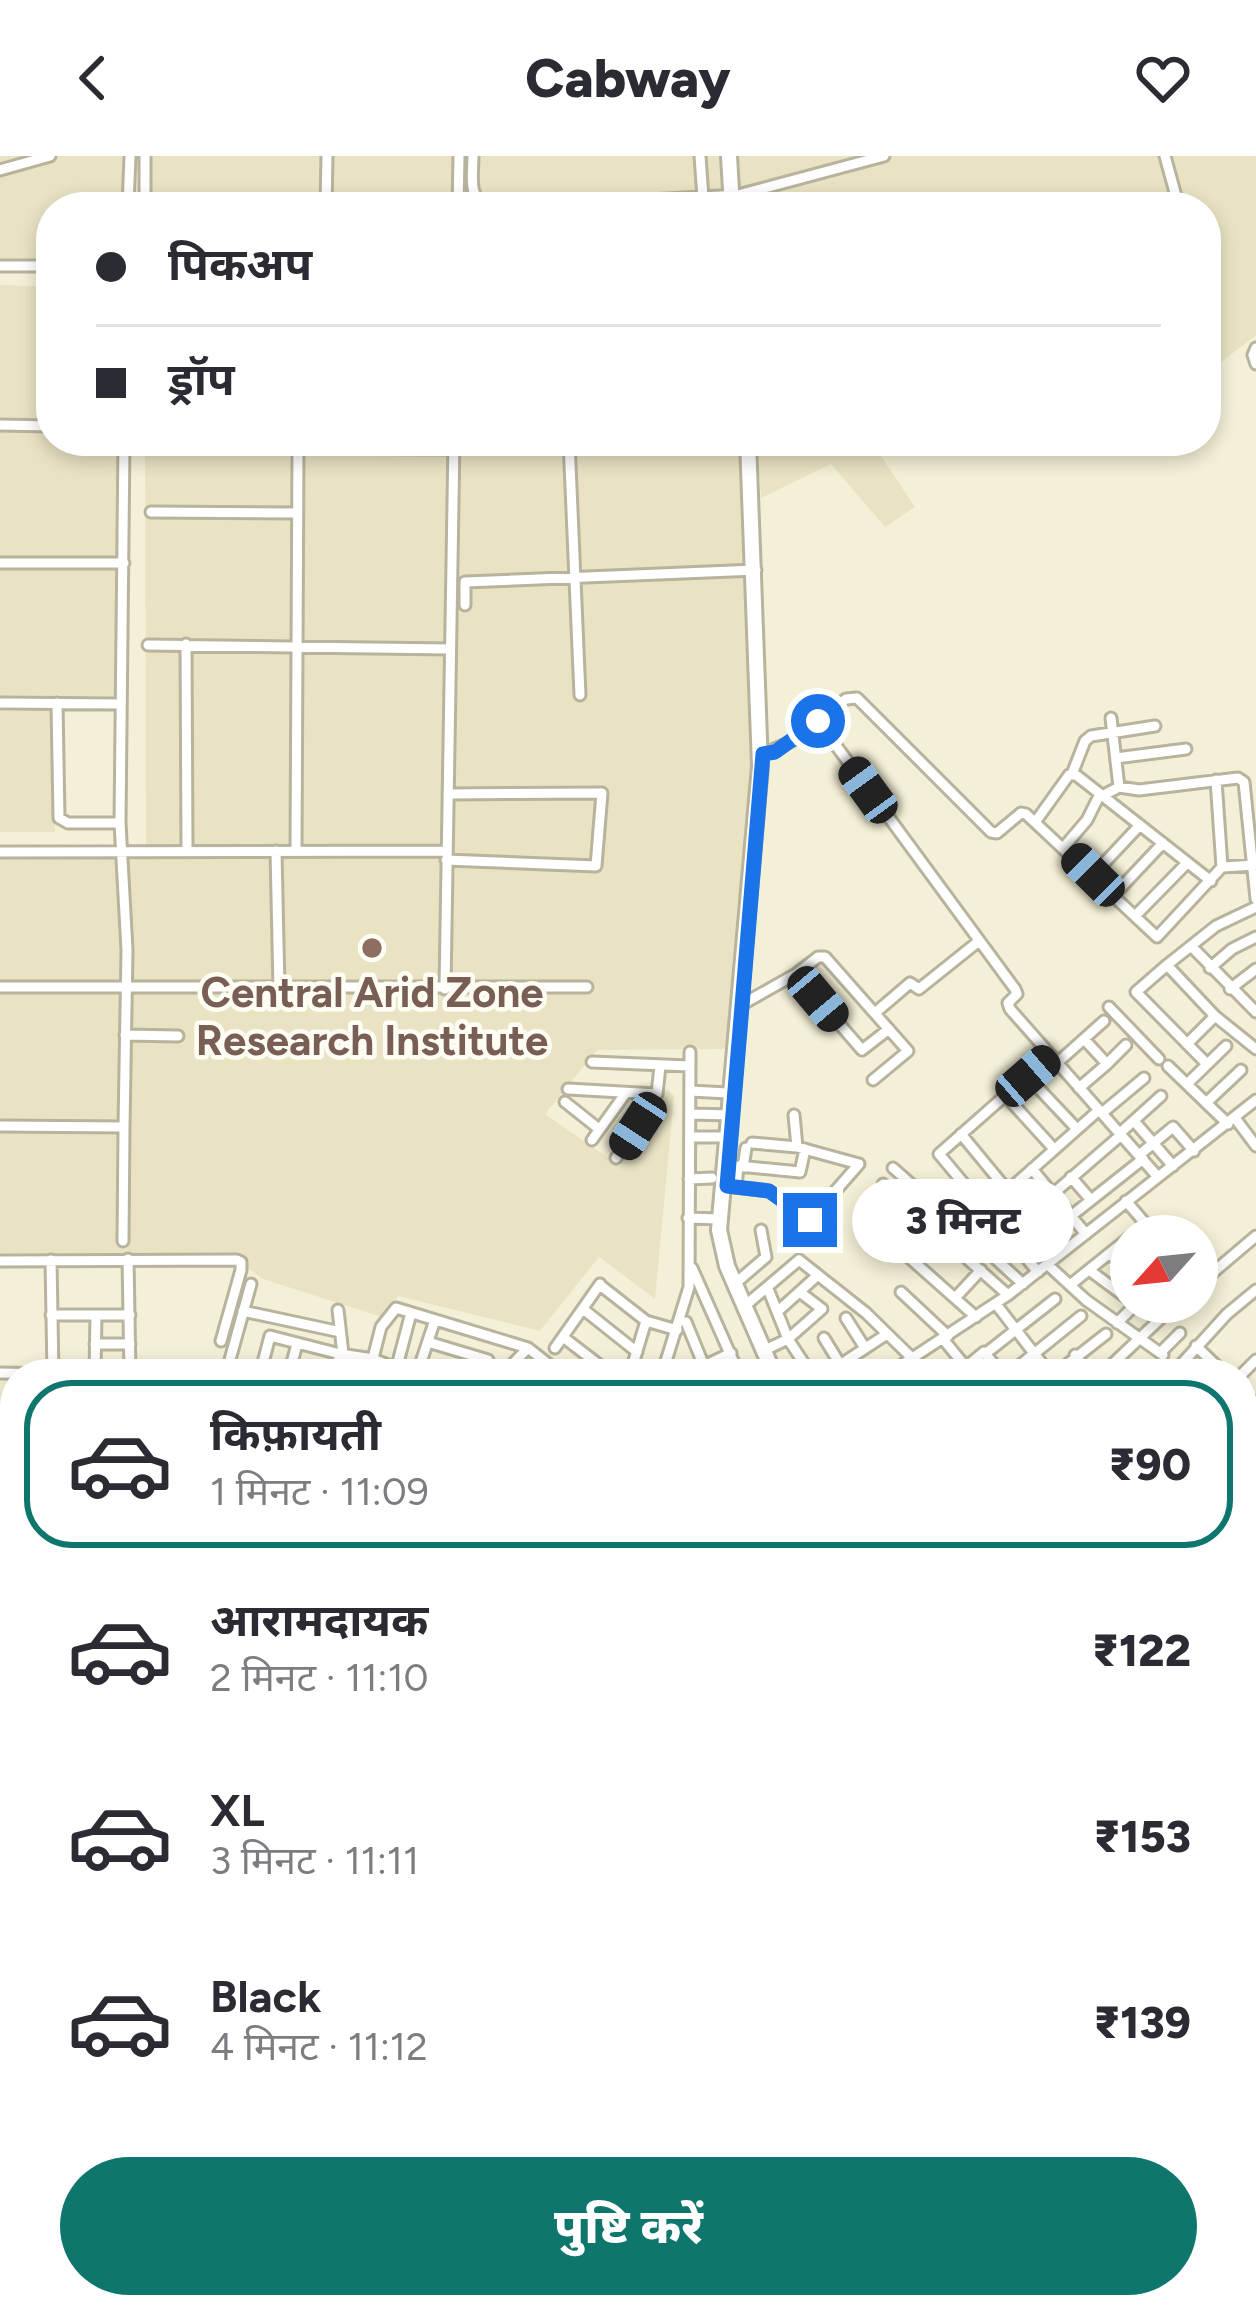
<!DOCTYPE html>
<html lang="hi">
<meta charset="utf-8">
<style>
:root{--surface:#fff;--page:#f2f2f3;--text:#2b2b33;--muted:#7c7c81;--line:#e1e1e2;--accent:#0f766e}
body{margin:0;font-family:Figtree,"Noto Sans Devanagari",sans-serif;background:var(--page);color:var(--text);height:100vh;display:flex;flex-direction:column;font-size:45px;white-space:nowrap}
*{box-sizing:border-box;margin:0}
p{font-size:39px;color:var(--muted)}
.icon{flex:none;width:66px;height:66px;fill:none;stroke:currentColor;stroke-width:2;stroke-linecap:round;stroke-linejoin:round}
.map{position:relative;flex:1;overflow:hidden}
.drawer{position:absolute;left:0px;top:1203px;width:1257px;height:960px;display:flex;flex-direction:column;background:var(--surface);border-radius:48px 48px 0 0;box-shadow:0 6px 18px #0003}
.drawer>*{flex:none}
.top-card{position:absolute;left:36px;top:36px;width:1185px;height:264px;border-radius:48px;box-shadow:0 6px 18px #0003;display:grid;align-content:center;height:264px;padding:0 60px;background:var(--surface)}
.needle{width:78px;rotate:243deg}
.tools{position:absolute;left:1110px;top:1059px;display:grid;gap:24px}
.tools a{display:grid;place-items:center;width:108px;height:108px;border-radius:50%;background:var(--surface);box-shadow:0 6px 18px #0003;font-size:60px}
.end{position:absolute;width:54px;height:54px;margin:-27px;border:15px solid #1a73e8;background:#fff;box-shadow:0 0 0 6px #fff}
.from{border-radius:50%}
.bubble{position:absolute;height:84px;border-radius:42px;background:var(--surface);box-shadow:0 6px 18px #0003;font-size:39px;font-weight:800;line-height:84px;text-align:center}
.car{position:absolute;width:36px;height:72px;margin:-36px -18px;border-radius:15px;box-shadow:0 0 9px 3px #0007;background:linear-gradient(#222 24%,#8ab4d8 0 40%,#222 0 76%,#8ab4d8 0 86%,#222 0)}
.top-card b{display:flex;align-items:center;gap:42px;height:114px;font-size:45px}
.top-card b+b{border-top:3px solid var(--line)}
.top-card i{width:30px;height:30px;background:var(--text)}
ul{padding:21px 0 0;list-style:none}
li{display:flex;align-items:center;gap:36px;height:168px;margin:0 24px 18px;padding:0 36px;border:6px solid transparent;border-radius:48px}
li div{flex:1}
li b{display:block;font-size:45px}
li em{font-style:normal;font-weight:800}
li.current{border-color:var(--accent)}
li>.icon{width:108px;height:108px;stroke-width:1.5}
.cta{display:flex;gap:24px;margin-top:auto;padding:24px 60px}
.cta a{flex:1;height:138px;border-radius:72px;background:var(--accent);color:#fff;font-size:48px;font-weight:800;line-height:138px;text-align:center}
header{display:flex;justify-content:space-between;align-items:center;height:156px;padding:0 60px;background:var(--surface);font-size:54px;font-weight:800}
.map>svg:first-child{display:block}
</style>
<header><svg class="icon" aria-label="back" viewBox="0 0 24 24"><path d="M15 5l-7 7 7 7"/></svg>Cabway<svg class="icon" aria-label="heart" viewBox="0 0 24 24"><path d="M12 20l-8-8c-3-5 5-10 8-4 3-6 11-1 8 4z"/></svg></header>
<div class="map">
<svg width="1256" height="2163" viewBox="0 0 1256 2163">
<rect width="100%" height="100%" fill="#f4f0d7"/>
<path fill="#e9e3c4" d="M0,0H127L126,51H51V108L0,109Z
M146,0H722L726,51H146Z
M735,0H1256V179L1206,218V51H739Z
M0,129L51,131V285H119V540H0Z
M145,285H740L759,616L734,893L597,894L545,958L620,1010L667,933L674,940L655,1143L599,1101L540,1175L398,1140L385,1162L263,1123L249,1113L227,1108L129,1097H0V690H146Z
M757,285H876L873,288L915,351L885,371L831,308L761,342Z
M0,555H55V676H0Z"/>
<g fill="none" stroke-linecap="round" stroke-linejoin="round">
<g stroke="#b7b39c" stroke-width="15">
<path id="minor" d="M473,0C473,20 467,43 489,51
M700,0L703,42
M1165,0L1179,51
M0,14L50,0
M484,50L529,47
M128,51L130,0
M145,51V0
M326,51L327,0
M458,51L459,0
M524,51L738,39L884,0
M0,110H51
M1256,192L1253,199L1256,208
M0,269L51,270
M124,285L120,667L127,794L124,971
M569,285L580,539
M147,290L298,292L296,695
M298,292L454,293
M151,356L297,357
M0,407H124
M465,449V426L756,414
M186,488L187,693
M148,489L450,493
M0,547L121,548
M57,547L59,662L68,667H120
M1111,562L1119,631
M818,565L1015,833L1017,838L1008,847L1010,853L1158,1021
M763,598L792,585L846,543L857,542L991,676L997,677L1021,657L1026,658L1157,781L1222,711L1216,624
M1116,602L1186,593
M1072,618L1085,585L1091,580L1155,570
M1102,640L1119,631L1139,634L1238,622L1244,626L1256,743
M1036,665L1069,619H1076L1211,725
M1064,691L1087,664L1100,638
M276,695L279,833
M0,696L447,695
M446,704L596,710L602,637L448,638
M1222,711L1256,709
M1093,719L1140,669
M1114,739L1163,687
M1256,751L1216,770L1167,809L1215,860L1256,893
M1135,760L1187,707
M1191,790L1256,856
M1167,809L1136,836L1207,908
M1210,812L1232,793L1256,781
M796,818L818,801H825L908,895L873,924
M0,831H587
M445,833L454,285
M1230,833L1256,813
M741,849L796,818L862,894L889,873
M1109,851L1159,903
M875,857L910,827L919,833L979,785
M125,879L178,880
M1187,888L1215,860
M592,906L689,910
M1057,907L1104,865
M1107,908L1126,889
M1168,910L1228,968
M1027,920L1077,973
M1187,928L1226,890
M1079,932L1107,908L1084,883
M568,933L657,938L660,910
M690,935L728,937
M1005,939L1054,993
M565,946L599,973
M1206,947L1241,914
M1102,957L1144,922
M690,958L732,959
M794,959L797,991
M1235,962L1256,990
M1134,965L1173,1010
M0,970L124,971L123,1085
M1120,977L1161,940
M961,978L1008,1035
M690,981H725
M592,984L625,938
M1139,999L1173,971L1194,995
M616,1002L657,938
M743,1011L746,992
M893,1012L987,1095
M1032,1013L1086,1078
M1071,1021L1091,1044
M689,1023L712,1022
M883,1028L1008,1139
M727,1030L769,1035L810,1064L859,1008L797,991L752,987
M736,1031L738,1010L800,1016L805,993
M893,1036L867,1064L976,1161
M1126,1045L1156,1080
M986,1054L1099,954
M688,1062L719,1063
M890,1084L907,1064
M1023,1098L1143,1003
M1109,1098L1131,1114
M128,1103L130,1218
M913,1103L928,1083
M51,1104L53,1218
M0,1105L237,1104L241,1106V1114L221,1185
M1048,1109L1086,1144L1163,1199
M692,1112L739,1218
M1089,1114L1131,1145
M1038,1116L939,998L1050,900
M738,1125L766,1101L761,1074
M1023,1128L987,1095L1121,979
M600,1129L646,1165L630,1218
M1070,1129L1131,1080
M1197,1130L1256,1080
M768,1133L788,1183L811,1218
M901,1136L948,1180
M955,1142L981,1114
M747,1148L799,1104L866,1157L913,1203
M996,1148L1050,1218
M583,1153L637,1196
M338,1154L343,1198
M243,1155L336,1175
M777,1156L818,1119
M51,1159H96L95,1218
M96,1159H130
M846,1162L865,1192
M646,1165L677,1174
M686,1166L704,1210
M1117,1167L1138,1146
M563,1181L611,1218
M824,1182L846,1218
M943,1183L966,1211L957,1218
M428,1186L488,1204L472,1218
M95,1188H130
M1196,1190L1225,1218
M528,1192L561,1218
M555,1192L600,1128
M767,1193L788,1183L822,1153L801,1137
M1160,1197L1180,1177
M340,1198L373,1203L410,1218
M985,1198L1055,1143
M1075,1199L1089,1218
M397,1210L411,1157
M1176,1214L1227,1158L1256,1134
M0,1217L53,1218
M95,1218L130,1217
M226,1218L251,1128
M260,1218L270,1180L340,1198L334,1218
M289,1218L297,1188
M369,1218L381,1171L396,1152L528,1192L503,1218
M417,1218L435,1164
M662,1218L689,1131L690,896
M687,1218L731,1197
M826,1218L887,1178
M888,1218L1008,1139L1256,944
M971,1218L966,1211L984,1196L1002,1218
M1009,1218L1081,1160
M1055,1218L1106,1178
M1102,1218L1178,1146
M1242,1218L1256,1204
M1242,1235L1256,1249
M1242,1279L1256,1293
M1242,1323L1256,1337
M0,1338H15
M1242,1384L1256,1396
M0,1415L15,1420
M1242,1430L1256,1413
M1246,1441L1256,1450
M1242,1488L1256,1473
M0,1509L15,1514
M1242,1532L1256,1515
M0,1563L15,1552
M1242,1571L1246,1578H1256
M0,1578L15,1595
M1242,1614H1256
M0,1627L2,1628
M0,1650L15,1641
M0,1653L15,1675
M0,1681L15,1699
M0,1738L15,1758
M7,1815L15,1809
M0,1832L15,1837
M0,1861L15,1865
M0,1893L15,1892
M0,1914L4,1922L0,1924
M1242,1936H1256
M0,1957L15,1958
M1242,1967H1256
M1242,2052L1256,2032
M1242,2113L1256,2090
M0,2126L15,2130
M255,2148L287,2163
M325,2148L358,2163
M506,2148L539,2163
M557,2148L582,2163
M594,2148L622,2163
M817,2148L837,2163
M1024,2148L1046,2163
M1102,2148L1119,2163
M1144,2148L1167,2163
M442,2149L470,2163
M998,2149L999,2148
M227,2152L249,2163
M6,2163L15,2145
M48,2163L57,2148
M135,2163L147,2148
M146,2163L158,2148
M207,2163L225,2148
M303,2163L310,2148
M384,2163L391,2148L425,2163
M542,2163L548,2148
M858,2163L870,2148
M888,2163L899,2148
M955,2163L965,2148
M992,2163L997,2155L1007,2163
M1029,2163L1040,2148
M1063,2163L1080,2148
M1141,2163L1156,2148
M1176,2163L1185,2148
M1211,2163L1220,2148
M1246,2163L1256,2146"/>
</g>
<g stroke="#b7b39c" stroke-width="20">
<path id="major" d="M729,0L732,51
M748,285L760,610L719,1074L727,1110L774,1218
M0,1459L15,1464
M1242,1713L1256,1714
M913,2163L923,2148"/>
</g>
<use href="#minor" stroke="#fff" stroke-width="9"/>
<use href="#major" stroke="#fff" stroke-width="14"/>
</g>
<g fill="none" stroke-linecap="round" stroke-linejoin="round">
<path stroke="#1a73e8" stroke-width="15" d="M810,1064L769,1035L727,1030L763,598L775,596L818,565"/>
</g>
<circle fill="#8d6e63" stroke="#fefdf3" stroke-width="4.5" cx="372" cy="792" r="12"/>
<g text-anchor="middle" stroke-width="9" stroke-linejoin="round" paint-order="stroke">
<g font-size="42" font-weight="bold" fill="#785e54" stroke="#fefdf3">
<text x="372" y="851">Central Arid Zone<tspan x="372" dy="48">Research Institute</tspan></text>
</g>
</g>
</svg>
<div class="tools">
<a><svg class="needle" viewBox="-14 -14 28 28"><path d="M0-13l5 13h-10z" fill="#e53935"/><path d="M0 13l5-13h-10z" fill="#7c7c81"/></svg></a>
</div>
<i class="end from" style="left:818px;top:565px"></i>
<i class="end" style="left:810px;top:1064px"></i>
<div class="bubble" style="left:852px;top:1023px;width:222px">3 मिनट</div>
<i class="car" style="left:868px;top:634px;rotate:324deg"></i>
<i class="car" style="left:1093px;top:719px;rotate:315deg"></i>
<i class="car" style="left:818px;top:843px;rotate:140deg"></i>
<i class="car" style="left:1028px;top:920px;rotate:49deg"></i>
<i class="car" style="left:638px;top:970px;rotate:213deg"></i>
<div class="top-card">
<b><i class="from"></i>पिकअप</b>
<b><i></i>ड्रॉप</b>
</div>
<section class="drawer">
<ul>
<li class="current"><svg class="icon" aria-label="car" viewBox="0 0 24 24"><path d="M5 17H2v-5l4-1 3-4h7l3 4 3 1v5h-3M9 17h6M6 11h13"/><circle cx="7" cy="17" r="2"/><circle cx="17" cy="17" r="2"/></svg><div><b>किफ़ायती</b><p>1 मिनट · 11:09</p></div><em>₹90</em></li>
<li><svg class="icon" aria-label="car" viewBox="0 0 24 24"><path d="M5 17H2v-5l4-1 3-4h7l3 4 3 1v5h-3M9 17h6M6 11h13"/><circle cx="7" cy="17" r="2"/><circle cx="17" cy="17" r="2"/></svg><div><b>आरामदायक</b><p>2 मिनट · 11:10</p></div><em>₹122</em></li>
<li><svg class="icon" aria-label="car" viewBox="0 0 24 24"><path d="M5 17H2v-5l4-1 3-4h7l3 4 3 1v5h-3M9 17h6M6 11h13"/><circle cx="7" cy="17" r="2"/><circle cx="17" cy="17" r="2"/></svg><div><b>XL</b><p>3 मिनट · 11:11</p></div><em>₹153</em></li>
<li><svg class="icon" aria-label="car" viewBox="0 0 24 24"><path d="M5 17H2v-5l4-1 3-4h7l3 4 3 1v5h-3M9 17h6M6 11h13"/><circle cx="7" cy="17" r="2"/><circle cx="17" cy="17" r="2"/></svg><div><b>Black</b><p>4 मिनट · 11:12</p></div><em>₹139</em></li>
</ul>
<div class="cta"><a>पुष्टि करें</a></div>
</section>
</div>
